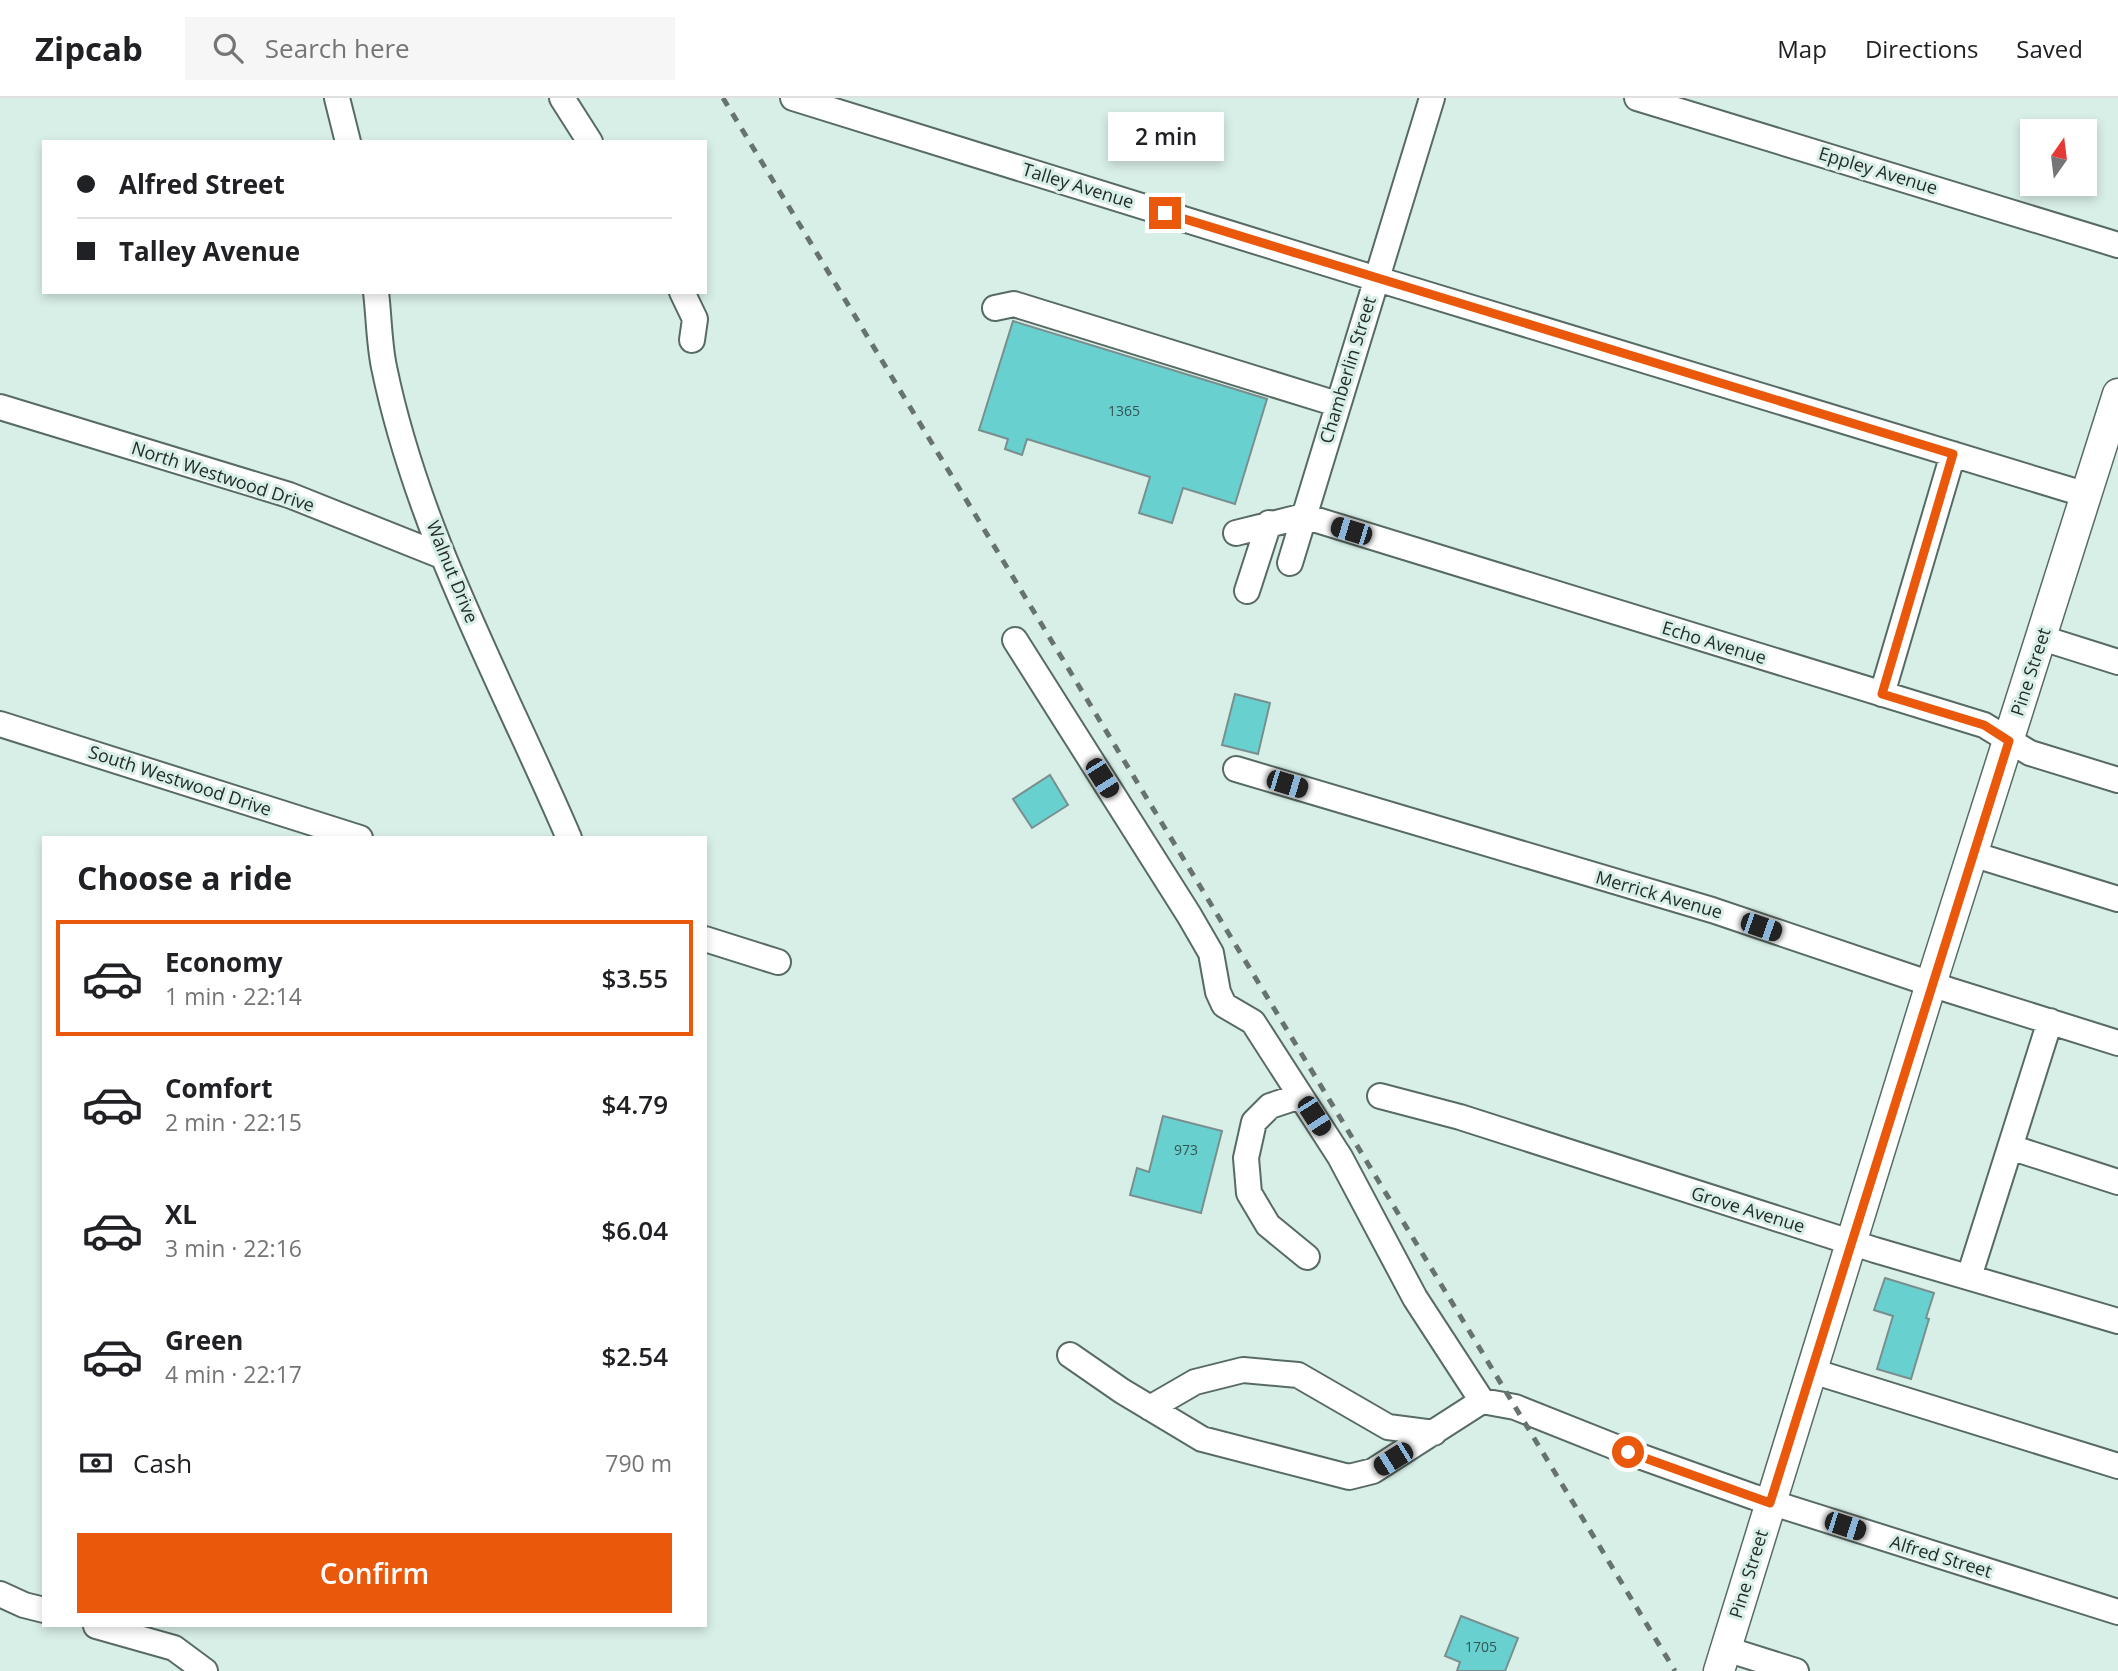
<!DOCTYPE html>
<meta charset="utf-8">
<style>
:root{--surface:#fff;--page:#f6f6f6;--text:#202124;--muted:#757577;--line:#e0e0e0;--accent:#ea580c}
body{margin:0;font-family:"Open Sans",sans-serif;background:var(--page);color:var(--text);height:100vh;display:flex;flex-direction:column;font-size:26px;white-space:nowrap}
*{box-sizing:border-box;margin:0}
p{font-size:23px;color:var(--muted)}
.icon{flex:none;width:38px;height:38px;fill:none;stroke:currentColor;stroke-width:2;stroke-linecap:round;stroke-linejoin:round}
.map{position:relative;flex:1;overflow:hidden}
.drawer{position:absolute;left:42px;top:738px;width:665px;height:791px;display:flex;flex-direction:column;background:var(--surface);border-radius:0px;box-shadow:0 4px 10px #0003}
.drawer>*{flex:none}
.banner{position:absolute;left:42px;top:42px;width:665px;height:154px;border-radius:0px;box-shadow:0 4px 10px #0003;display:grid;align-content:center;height:154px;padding:0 35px;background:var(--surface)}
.needle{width:46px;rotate:14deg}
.tools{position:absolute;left:2020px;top:21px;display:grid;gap:14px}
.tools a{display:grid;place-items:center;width:77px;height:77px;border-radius:0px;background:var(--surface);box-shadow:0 4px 10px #0003;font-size:35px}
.end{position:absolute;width:32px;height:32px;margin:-16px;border:9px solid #ea580c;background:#fff;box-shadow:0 0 0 4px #fff}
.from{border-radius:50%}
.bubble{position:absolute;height:49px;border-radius:0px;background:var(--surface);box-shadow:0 4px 10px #0003;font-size:23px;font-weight:600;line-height:49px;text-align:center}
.car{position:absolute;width:21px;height:42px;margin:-21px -10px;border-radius:9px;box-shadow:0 0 5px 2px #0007;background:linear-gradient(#222 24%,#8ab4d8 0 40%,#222 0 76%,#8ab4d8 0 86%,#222 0)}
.banner b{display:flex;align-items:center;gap:24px;height:66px;font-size:26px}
.banner b+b{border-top:2px solid var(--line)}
.banner i{width:18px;height:18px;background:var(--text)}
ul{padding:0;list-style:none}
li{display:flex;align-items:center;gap:21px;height:116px;margin:0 14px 10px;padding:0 21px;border:4px solid transparent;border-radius:0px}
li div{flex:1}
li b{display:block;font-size:26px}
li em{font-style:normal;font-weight:600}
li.selected{border-color:var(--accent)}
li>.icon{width:63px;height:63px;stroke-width:1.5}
h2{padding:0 35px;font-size:32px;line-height:84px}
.pay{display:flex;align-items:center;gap:18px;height:77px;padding:0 35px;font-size:26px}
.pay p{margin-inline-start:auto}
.button{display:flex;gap:14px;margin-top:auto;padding:14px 35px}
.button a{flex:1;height:80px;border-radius:0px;background:var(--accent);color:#fff;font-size:28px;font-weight:600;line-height:80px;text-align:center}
header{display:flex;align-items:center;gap:42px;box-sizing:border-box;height:98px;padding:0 35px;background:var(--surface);border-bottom:2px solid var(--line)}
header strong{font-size:33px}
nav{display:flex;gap:38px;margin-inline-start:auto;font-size:24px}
.search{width:490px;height:63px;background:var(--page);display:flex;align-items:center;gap:18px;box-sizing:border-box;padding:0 24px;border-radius:0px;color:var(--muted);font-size:26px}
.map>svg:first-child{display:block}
</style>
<header>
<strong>Zipcab</strong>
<div class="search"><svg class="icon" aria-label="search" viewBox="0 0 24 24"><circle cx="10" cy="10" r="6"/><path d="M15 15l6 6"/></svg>Search here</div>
<nav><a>Map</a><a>Directions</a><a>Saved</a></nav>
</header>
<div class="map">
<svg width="2118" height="1573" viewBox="0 0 2118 1573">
<rect width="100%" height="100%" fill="#d8efe7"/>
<path fill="#68d1cf" stroke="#798f8f" stroke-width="2" d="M1013,223L1267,301L1235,406L1183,390L1172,425L1139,415L1150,379L1027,341L1022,357L1005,351L1008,341L979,332Z
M1235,596L1270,605L1258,656L1222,647Z
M1050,677L1068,707L1032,730L1013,701Z
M1163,1018L1222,1033L1201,1115L1130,1097L1137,1070L1149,1074Z
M1885,1180L1934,1195L1926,1220L1929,1221L1911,1281L1877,1271L1893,1218L1874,1212Z
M1461,1518L1518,1540L1505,1573H1457L1460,1564L1445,1558Z"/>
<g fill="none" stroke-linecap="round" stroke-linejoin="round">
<g stroke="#576b64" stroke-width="28">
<path id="minor" d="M337,0L348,44
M562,0L590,44
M793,0L1377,181L2087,397
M1637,0L2118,147
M376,194C379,219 379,245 384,269C418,435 503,586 569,740
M682,194L695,221L692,242
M995,210L1014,206L1337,306
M0,309L289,397L442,458
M1236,435L1304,418L1984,627L2030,655L2118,682
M1290,465L1432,0
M1247,493L1269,425
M2042,540L2118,564
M1015,542L1189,817L1211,855L1218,894L1224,907L1253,924L1340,1059L1415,1200L1482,1303L1515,1309L1628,1354L1754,1399L2118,1514
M1882,596L1953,356
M0,626L360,740
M1236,671L1712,812L1949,892L2118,945
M1972,756L2118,801
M705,841L778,864
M1300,998L1270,1008L1254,1024L1246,1060L1249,1095L1268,1127L1307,1159
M1380,998L1460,1019L1875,1152L2118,1223
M2010,1049L2118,1084
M1969,1179L2050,923
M1070,1257L1122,1293L1202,1341L1349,1379L1373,1373L1482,1303
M1812,1273L2118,1368
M1150,1310L1195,1284L1243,1272L1298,1277L1388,1329L1434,1335
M0,1496L24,1507L44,1512
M96,1528L174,1550L205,1573
M1726,1551L1796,1573"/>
</g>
<g stroke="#576b64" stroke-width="33">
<path id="major" d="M1719,1573L1931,886L2118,296"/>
</g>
<use href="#minor" stroke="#fff" stroke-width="24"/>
<use href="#major" stroke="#fff" stroke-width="30"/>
<path stroke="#66736e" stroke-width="5" stroke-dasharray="9 9" stroke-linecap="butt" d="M723,0L1675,1573"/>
</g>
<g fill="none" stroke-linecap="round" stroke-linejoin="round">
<path stroke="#ea580c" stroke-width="9" d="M1165,115L1953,356L1882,596L1984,627L2009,643L1770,1405L1628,1354"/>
</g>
<g text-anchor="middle" stroke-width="6" stroke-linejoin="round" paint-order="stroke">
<g font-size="14" fill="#355552">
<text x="1124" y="318">1365</text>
<text x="1186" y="1057">973</text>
<text x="1481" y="1554">1705</text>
</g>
<g font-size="18" fill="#242c29" stroke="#d8efe7">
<text transform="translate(1878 73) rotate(17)" y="6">Eppley Avenue</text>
<text transform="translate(1078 88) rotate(17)" y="6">Talley Avenue</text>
<text transform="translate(1348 272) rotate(-73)" y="6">Chamberlin Street</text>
<text transform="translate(223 379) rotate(18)" y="6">North Westwood Drive</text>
<text transform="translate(452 474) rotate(68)" y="6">Walnut Drive</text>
<text transform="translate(1714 545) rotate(17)" y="6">Echo Avenue</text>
<text transform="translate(2031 574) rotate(-72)" y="6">Pine Street</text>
<text transform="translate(180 683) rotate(18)" y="6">South Westwood Drive</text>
<text transform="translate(1659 797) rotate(16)" y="6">Merrick Avenue</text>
<text transform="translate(1748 1112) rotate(17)" y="6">Grove Avenue</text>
<text transform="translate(1941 1459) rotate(17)" y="6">Alfred Street</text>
<text transform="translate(1749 1476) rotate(-73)" y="6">Pine Street</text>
</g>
</g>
</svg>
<div class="tools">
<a><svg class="needle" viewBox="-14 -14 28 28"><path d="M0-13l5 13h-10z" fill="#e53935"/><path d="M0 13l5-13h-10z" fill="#757577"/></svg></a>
</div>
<i class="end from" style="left:1628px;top:1354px"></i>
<i class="end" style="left:1165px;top:115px"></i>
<div class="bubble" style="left:1108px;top:14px;width:116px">2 min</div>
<i class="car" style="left:1351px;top:433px;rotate:287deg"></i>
<i class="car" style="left:1102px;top:680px;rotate:148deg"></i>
<i class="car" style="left:1287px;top:686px;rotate:107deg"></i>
<i class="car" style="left:1761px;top:829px;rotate:109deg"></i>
<i class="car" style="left:1314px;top:1018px;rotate:147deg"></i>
<i class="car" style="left:1393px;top:1361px;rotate:238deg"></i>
<i class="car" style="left:1845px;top:1428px;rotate:108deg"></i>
<div class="banner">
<b><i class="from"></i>Alfred Street</b>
<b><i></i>Talley Avenue</b>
</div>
<section class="drawer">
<h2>Choose a ride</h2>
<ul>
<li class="selected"><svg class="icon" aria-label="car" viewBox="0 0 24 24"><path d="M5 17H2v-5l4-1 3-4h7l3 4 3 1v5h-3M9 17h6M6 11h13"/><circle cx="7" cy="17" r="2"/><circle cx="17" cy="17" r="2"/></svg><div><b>Economy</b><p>1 min · 22:14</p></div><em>$3.55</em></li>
<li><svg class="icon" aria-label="car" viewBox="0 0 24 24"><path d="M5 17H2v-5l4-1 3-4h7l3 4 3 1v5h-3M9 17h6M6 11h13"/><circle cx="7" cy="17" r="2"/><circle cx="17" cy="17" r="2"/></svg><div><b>Comfort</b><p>2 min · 22:15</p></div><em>$4.79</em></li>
<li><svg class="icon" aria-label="car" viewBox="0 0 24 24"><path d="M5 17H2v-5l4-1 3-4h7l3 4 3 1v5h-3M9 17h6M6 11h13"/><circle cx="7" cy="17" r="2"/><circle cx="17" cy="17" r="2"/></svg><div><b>XL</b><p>3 min · 22:16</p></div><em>$6.04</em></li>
<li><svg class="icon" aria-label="car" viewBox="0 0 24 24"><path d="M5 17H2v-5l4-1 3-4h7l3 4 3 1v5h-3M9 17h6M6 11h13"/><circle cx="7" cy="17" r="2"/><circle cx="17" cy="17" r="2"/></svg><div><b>Green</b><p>4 min · 22:17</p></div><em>$2.54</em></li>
</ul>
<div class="pay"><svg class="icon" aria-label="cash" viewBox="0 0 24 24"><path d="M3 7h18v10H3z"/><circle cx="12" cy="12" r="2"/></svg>Cash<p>790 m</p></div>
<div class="button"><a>Confirm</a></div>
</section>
</div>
